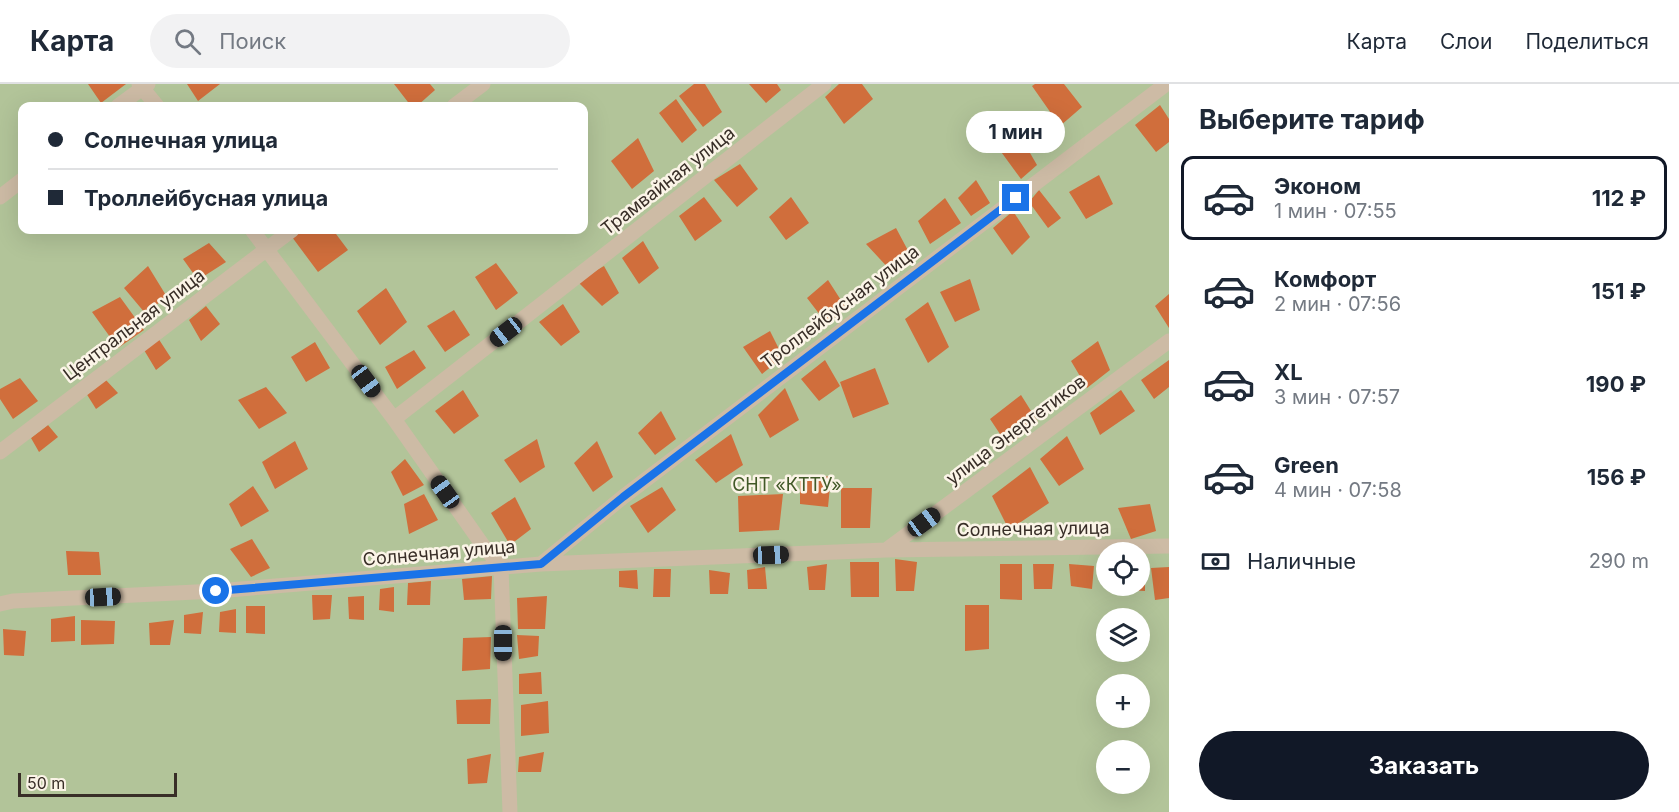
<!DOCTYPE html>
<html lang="ru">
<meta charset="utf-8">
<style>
:root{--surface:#fff;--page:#f2f2f3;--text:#1f2937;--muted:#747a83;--line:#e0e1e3;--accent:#111827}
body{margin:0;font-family:Inter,sans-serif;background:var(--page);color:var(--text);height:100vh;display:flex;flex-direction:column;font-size:22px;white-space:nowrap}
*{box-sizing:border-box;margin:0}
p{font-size:20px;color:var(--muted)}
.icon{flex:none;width:33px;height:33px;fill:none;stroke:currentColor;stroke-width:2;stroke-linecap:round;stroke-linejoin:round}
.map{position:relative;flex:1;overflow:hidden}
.panel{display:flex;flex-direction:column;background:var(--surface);width:510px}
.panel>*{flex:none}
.banner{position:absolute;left:18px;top:18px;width:570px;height:132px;border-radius:12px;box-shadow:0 6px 24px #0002;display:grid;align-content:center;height:132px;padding:0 30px;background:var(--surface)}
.tools{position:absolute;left:1096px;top:458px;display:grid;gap:12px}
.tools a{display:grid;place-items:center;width:54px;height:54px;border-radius:50%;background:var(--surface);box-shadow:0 6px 24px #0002;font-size:30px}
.scale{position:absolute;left:18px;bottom:15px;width:159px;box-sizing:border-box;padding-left:6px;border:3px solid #382e27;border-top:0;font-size:16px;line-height:21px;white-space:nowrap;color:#382e27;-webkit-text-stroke:4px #fbf4e7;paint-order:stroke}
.end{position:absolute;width:27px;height:27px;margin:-14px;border:8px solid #1a73e8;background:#fff;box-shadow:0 0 0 3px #fff}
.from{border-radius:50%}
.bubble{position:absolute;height:42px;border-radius:21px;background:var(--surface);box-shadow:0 6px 24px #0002;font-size:20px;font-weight:700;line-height:42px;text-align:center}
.car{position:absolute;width:18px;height:36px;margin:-18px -9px;border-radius:8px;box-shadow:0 0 4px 2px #0007;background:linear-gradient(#222 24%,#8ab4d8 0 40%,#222 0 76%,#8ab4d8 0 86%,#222 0)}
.banner b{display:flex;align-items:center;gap:21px;height:57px;font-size:22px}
.banner b+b{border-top:2px solid var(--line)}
.banner i{width:15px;height:15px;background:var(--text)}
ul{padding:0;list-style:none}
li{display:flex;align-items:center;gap:18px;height:84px;margin:0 12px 9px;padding:0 18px;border:3px solid transparent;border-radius:12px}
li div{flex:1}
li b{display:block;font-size:22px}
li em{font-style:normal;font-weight:700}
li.active{border-color:var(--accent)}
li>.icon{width:54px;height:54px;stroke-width:1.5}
h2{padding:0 30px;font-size:27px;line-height:72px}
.pay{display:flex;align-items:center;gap:15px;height:66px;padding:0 30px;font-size:22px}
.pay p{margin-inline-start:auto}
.cta{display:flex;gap:12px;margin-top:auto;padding:12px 30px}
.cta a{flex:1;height:69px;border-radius:36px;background:var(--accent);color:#fff;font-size:24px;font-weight:700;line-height:69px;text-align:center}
header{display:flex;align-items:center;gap:36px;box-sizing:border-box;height:84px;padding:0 30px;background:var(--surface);border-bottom:2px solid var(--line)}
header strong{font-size:28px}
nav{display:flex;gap:33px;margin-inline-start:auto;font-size:21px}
.search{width:420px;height:54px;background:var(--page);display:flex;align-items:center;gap:15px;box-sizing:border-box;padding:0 21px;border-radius:33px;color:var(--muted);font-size:22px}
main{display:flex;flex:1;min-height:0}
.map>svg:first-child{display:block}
</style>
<header>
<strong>Карта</strong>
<div class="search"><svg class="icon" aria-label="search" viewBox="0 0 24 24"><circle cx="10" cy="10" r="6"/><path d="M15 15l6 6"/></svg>Поиск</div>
<nav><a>Карта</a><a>Слои</a><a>Поделиться</a></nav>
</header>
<main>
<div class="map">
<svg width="1169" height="728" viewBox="0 0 1169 728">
<rect width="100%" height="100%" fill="#f4eada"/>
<path fill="#b2c499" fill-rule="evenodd" d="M0,0H1169V728H0ZM22,22H584V146H22ZM1107,468H1140V501H1107ZM1107,534H1140V567H1107ZM1107,600H1140V633H1107ZM1107,666H1140V699H1107Z"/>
<path fill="#d06e3c" d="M88,0H126L101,19Z
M187,0H220L198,17Z
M394,0H430L435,6L417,22H411Z
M694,0H705L722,28L703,43L679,12Z
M749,0H777L781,6L766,19Z
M839,0H862L873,15L844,40L825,13Z
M1035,0H1064L1082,23L1060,42L1032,2Z
M676,15L697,46L682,59L659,29Z
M1160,21L1169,35V58L1156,68L1135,41Z
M1019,50L1037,81L1021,95L999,65Z
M638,54L654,87L632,105L611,77Z
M740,80L758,105L737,123L714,96Z
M1099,91L1113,120L1086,135L1069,108Z
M976,96L990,119L971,132L958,114Z
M1039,106L1061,134L1048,144L1029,118Z
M704,113L722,137L695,157L679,132Z
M791,113L809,139L786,156L769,133Z
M945,114L961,139L930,160L918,137Z
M1013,127L1030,153L1012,171L993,144Z
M896,144L912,174L892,188L866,160Z
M301,146H333L348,166L318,188L292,153Z
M643,157L659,184L639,200L622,174Z
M209,159L226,178L198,196L183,175Z
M496,179L518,209L496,226L475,193Z
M148,182L167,213L145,229L124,204Z
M604,182L619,209L602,222L577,197Z
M970,195L980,226L955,238L940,208Z
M828,196L846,224L827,240L807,214Z
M386,204L407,238L380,261L357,227Z
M1169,210V244L1155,222Z
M120,213L144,246L118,264L92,228Z
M928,218L949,263L928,279L905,235Z
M563,220L580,248L561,262L539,238Z
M206,222L220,240L201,257L189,236Z
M454,226L470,251L445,268L427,242Z
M770,247L783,273L762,290L743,263Z
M158,254L171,274L156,286L144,266Z
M1098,257L1110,286L1087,304L1071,277Z
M315,258L330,284L306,298L291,273Z
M414,266L426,284L397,305L385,283Z
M825,276L840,302L819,317L801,295Z
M1169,276V303L1154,315L1141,296Z
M875,284L889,320L853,334L840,298Z
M20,294L38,317L13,335L0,315V305Z
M105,295L118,309L96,325L86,309Z
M266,303L287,329L259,345L238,316Z
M785,304L799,336L770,354L758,331Z
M463,306L479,332L454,350L435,327Z
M1121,306L1135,327L1100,351L1090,329Z
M1021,311L1038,338L1008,362L990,335Z
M661,327L676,355L655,371L638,349Z
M48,341L58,353L39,368L31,354Z
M731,350L743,381L716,399L695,376Z
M1067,352L1084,385L1059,402L1040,375Z
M537,355L545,383L520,399L504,376Z
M295,357L308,385L275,405L262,378Z
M597,357L613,393L593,408L574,379Z
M405,375L424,401L403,412L391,388Z
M1030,383L1049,419L1009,446L992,412Z
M831,392L828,423L800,420V395Z
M253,402L269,427L241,443L229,420Z
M662,403L676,426L648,449L630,422Z
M841,404H872L870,444H841Z
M424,410L438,436L409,450L404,420Z
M783,410L779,446L739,448L738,412Z
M515,413L531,445L510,461L491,429Z
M1150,420L1156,447L1131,455L1118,424Z
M252,455L270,484L251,493L230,465Z
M66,467L99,468L101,491H68Z
M895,475L917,478L914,507H896Z
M850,478H879V513H851Z
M827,480L825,506H809L807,483Z
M1000,480H1022V516L1000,515Z
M1033,480H1054L1052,505H1034Z
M1069,480L1094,482L1092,505L1071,502Z
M1140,481H1145V507L1125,506L1126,501H1140Z
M765,483L767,505H748L747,486Z
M1169,483V514L1155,516L1151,484Z
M654,485H671L670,513H653Z
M637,486L638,505L619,503V487Z
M709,486L730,489L728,510H710Z
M492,492L491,515L464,516L462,495Z
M431,497L430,521H407L408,499Z
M394,503V528L379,526L380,505Z
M312,511H332L330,535L313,536Z
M364,512V536L349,535L348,513Z
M547,512L545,545H518L517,514Z
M965,521H989V565L965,567Z
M246,522H265V550L246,549Z
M236,525V549L219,548L220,528Z
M203,528L201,550L184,549V531Z
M75,532V557L51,558V535Z
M81,536L115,537L114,560L81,561Z
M174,536L170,561H150L149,539Z
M3,545L26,547L24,572L4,571Z
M517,551L539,552L538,572L519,575Z
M491,553L490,585L462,587L463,554Z
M541,588L542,610H519V590Z
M491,615L490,640H457L456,616Z
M548,617L549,649L521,652V621Z
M544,668L541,688H518L519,673Z
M491,670L487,699L468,700L467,675Z"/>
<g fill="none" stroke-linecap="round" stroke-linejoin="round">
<path stroke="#cdbba5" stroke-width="15" d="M139,0L157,22
M118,22L148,0
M454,22L483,0
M0,113L22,96
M252,146L394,335L484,463L501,483L510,728
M394,335L824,0
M0,368L292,146
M886,466L1169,257
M541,480L623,413L1166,0
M0,520L13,517L216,507L541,480L886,466L1169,462"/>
</g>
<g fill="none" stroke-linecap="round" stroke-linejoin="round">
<path stroke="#1a73e8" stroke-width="8" d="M216,507L541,480L623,413L1016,114"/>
</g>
<g text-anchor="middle" stroke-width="5" stroke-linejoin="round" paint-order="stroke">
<g font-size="18" fill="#382e27" stroke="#fbf4e7">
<text transform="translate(668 97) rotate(-38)" y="6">Трамвайная улица</text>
<text transform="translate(840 223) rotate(-37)" y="6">Троллейбусная улица</text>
<text transform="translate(134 241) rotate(-37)" y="6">Центральная улица</text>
<text transform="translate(1016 346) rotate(-37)" y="6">улица Энергетиков</text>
<text transform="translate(1033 445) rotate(-1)" y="6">Солнечная улица</text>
<text transform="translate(439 469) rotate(-5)" y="6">Солнечная улица</text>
</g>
<g font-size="18" fill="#425928" stroke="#fbf4e7">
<text x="787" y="407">СНТ «КТТУ»</text>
</g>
</g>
</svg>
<div class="tools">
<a><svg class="icon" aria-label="locate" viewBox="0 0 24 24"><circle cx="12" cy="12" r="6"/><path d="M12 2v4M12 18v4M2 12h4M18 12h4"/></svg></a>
<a><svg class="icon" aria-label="layers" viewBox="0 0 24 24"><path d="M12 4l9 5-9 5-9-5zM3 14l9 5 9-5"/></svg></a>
<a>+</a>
<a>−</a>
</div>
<div class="scale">50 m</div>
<i class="end from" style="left:216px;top:507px"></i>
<i class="end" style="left:1016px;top:114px"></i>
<div class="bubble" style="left:966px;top:27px;width:99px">1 мин</div>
<i class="car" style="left:506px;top:248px;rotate:232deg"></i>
<i class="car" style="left:366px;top:297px;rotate:143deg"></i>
<i class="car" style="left:445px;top:408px;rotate:325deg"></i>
<i class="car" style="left:924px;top:438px;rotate:54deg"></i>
<i class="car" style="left:771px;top:471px;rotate:88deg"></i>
<i class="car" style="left:103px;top:513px;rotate:87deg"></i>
<i class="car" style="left:503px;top:559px;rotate:180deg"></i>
<div class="banner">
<b><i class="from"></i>Солнечная улица</b>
<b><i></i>Троллейбусная улица</b>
</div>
</div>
<section class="panel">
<h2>Выберите тариф</h2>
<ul>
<li class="active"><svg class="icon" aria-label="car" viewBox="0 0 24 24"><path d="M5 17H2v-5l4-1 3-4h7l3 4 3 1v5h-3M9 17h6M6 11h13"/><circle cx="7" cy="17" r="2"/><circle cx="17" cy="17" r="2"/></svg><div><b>Эконом</b><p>1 мин · 07:55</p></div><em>112 ₽</em></li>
<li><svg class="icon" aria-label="car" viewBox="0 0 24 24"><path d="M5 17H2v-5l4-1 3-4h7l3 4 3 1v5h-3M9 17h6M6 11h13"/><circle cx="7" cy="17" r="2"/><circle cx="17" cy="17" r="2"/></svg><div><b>Комфорт</b><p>2 мин · 07:56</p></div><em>151 ₽</em></li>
<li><svg class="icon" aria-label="car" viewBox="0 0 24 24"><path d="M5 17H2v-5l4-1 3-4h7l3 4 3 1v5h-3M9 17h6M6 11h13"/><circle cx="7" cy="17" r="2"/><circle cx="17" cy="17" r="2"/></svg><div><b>XL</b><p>3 мин · 07:57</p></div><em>190 ₽</em></li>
<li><svg class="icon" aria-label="car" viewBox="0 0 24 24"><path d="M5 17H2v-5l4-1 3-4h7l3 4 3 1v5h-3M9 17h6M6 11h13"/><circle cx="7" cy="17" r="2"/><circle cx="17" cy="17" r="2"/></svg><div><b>Green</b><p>4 мин · 07:58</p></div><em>156 ₽</em></li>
</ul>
<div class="pay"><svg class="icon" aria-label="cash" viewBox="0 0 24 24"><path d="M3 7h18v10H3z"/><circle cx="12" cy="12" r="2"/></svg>Наличные<p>290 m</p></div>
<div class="cta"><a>Заказать</a></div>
</section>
</main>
